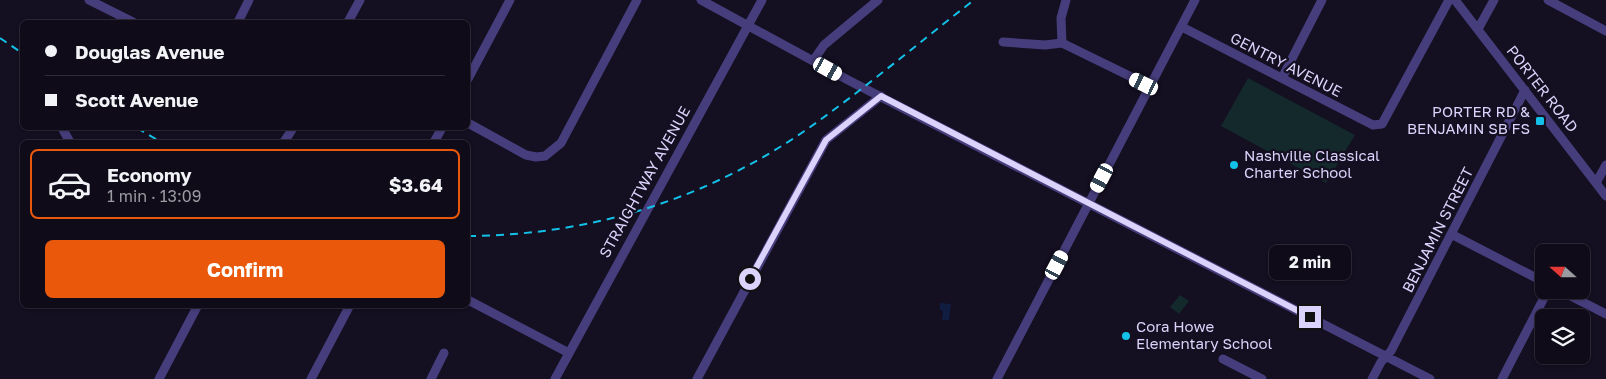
<!DOCTYPE html>
<meta charset="utf-8">
<style>
:root{--surface:#0f0b19;--page:#1d1926;--text:#f1f3f6;--muted:#9b9ba2;--line:#2f2b38;--accent:#ea580c}
body{margin:0;font-family:"Golos Text",sans-serif;background:var(--page);color:var(--text);height:100vh;display:flex;flex-direction:column;font-size:19px;white-space:nowrap}
*{box-sizing:border-box;margin:0}
p{font-size:16px;color:var(--muted)}
.icon{flex:none;width:28px;height:28px;fill:none;stroke:currentColor;stroke-width:2;stroke-linecap:round;stroke-linejoin:round}
.map{position:relative;flex:1;overflow:hidden}
.sheet{position:absolute;left:20px;top:140px;width:450px;height:168px;display:flex;flex-direction:column;background:var(--surface);border-radius:8px;box-shadow:0 1px 4px #0004,0 0 0 1px var(--line)}
.sheet>*{flex:none}
.top-card{position:absolute;left:20px;top:20px;width:450px;height:110px;border-radius:8px;box-shadow:0 1px 4px #0004,0 0 0 1px var(--line);display:grid;align-content:center;height:110px;padding:0 25px;background:var(--surface)}
.needle{width:32px;rotate:291deg}
.buttons{position:absolute;left:1535px;top:244px;display:grid;gap:10px}
.buttons a{display:grid;place-items:center;width:55px;height:55px;border-radius:8px;background:var(--surface);box-shadow:0 1px 4px #0004,0 0 0 1px var(--line);font-size:25px}
.end{position:absolute;width:22px;height:22px;margin:-11px;border:6px solid #dbd3fb;background:#111;box-shadow:0 0 0 2px #111}
.from{border-radius:50%}
.bubble{position:absolute;height:35px;border-radius:8px;background:var(--surface);box-shadow:0 1px 4px #0004,0 0 0 1px var(--line);font-size:16px;font-weight:700;line-height:35px;text-align:center}
.car{position:absolute;width:15px;height:30px;margin:-15px -8px;border-radius:6px;box-shadow:0 0 4px 1px #0007;background:linear-gradient(#fff 24%,#345 0 40%,#fff 0 76%,#345 0 86%,#fff 0)}
.top-card b{display:flex;align-items:center;gap:18px;height:48px;font-size:19px}
.top-card b+b{border-top:1px solid var(--line)}
.top-card i{width:12px;height:12px;background:var(--text)}
ul{padding:9px 0 0;list-style:none}
li{display:flex;align-items:center;gap:15px;height:70px;margin:0 10px 8px;padding:0 15px;border:2px solid transparent;border-radius:8px}
li div{flex:1}
li b{display:block;font-size:19px}
li em{font-style:normal;font-weight:700}
li.on{border-color:var(--accent)}
li>.icon{width:45px;height:45px;stroke-width:1.5}
.cta{display:flex;gap:10px;margin-top:auto;padding:10px 25px}
.cta a{flex:1;height:58px;border-radius:8px;background:var(--accent);color:#fff;font-size:20px;font-weight:700;line-height:58px;text-align:center}
.map>svg:first-child{display:block}
</style>
<div class="map">
<svg width="1606" height="379" viewBox="0 0 1606 379">
<rect width="100%" height="100%" fill="#140f21"/>
<path fill="#13292b" d="M1248,78L1355,135L1326,183L1221,126Z
M1180,295L1189,301L1179,314L1170,307Z"/>
<path fill="#101d40" d="M940,303L951,304L949,320H942L943,311L940,310Z"/>
<g fill="none" stroke-linecap="round" stroke-linejoin="round">
<path stroke="#463e7c" stroke-width="9" d="M89,0L133,22
M701,0L848,80L1430,379
M1455,0L1606,196
M1548,0L1606,31
M238,22L249,0
M348,22L360,0
M1182,27L1373,125L1382,124L1449,0
M1478,29L1494,0
M1003,42L1045,45L1062,43L1150,86
M1062,43L1061,18L1066,0
M813,61L824,45L878,0
M1282,78L1322,0
M468,79L510,0
M468,123L526,155L536,157L545,156L561,143L637,0
M62,128L70,142
M284,142L293,128
M434,142L442,128
M1596,183L1606,165
M1451,234L1544,282
M1559,290L1606,314
M468,300L569,353
M1223,359L1262,379
M159,379L198,305
M311,379L350,305
M431,379L444,353
M555,379L762,0
M697,379L826,140L881,96
M997,379L1195,0
M1372,379L1381,362L1391,351L1525,90
M1502,379L1548,290"/>
<path stroke="#13c0e7" stroke-width="2" stroke-dasharray="8 6" stroke-linecap="butt" d="M0,38L22,53
M137,128L161,142
M468,236C589,235 702,201 803,132C862,91 917,44 974,0"/>
</g>
<g fill="none" stroke-linecap="round" stroke-linejoin="round">
<path stroke="#dbd3fb" stroke-width="6" d="M750,279L826,140L881,96L1310,317"/>
</g>
<g fill="#13c0e7" stroke="#140f21" stroke-width="2">
<rect x="1535" y="116" width="10" height="10" rx="2.5"/>
<circle cx="1234" cy="165" r="5"/>
<circle cx="1126" cy="336" r="5"/>
</g>
<g text-anchor="middle" stroke-width="4.5" stroke-linejoin="round" paint-order="stroke">
<g font-size="15" fill="#dbd3fb" stroke="#140f21">
<text transform="translate(1286 65) rotate(27)" y="5">GENTRY AVENUE</text>
<text transform="translate(1542 89) rotate(52)" y="5">PORTER ROAD</text>
<text transform="translate(645 182) rotate(-61)" y="5">STRAIGHTWAY AVENUE</text>
<text transform="translate(1438 230) rotate(-63)" y="5">BENJAMIN STREET</text>
</g>
<g font-size="15" fill="#dbd3fb" stroke="#140f21" text-anchor="start">
<text x="1530" y="117" text-anchor="end">PORTER RD &amp;<tspan x="1530" dy="17">BENJAMIN SB FS</tspan></text>
<text x="1244" y="161">Nashville Classical<tspan x="1244" dy="17">Charter School</tspan></text>
<text x="1136" y="332">Cora Howe<tspan x="1136" dy="17">Elementary School</tspan></text>
</g>
</g>
</svg>
<div class="buttons">
<a><svg class="needle" viewBox="-14 -14 28 28"><path d="M0-13l5 13h-10z" fill="#e53935"/><path d="M0 13l5-13h-10z" fill="#9b9ba2"/></svg></a>
<a><svg class="icon" aria-label="layers" viewBox="0 0 24 24"><path d="M12 4l9 5-9 5-9-5zM3 14l9 5 9-5"/></svg></a>
</div>
<i class="end from" style="left:750px;top:279px"></i>
<i class="end" style="left:1310px;top:317px"></i>
<div class="bubble" style="left:1269px;top:245px;width:82px">2 min</div>
<i class="car" style="left:828px;top:69px;rotate:119deg"></i>
<i class="car" style="left:1144px;top:84px;rotate:296deg"></i>
<i class="car" style="left:1102px;top:178px;rotate:208deg"></i>
<i class="car" style="left:1057px;top:265px;rotate:28deg"></i>
<div class="top-card">
<b><i class="from"></i>Douglas Avenue</b>
<b><i></i>Scott Avenue</b>
</div>
<section class="sheet">
<ul>
<li class="on"><svg class="icon" aria-label="car" viewBox="0 0 24 24"><path d="M5 17H2v-5l4-1 3-4h7l3 4 3 1v5h-3M9 17h6M6 11h13"/><circle cx="7" cy="17" r="2"/><circle cx="17" cy="17" r="2"/></svg><div><b>Economy</b><p>1 min · 13:09</p></div><em>$3.64</em></li>
</ul>
<div class="cta"><a>Confirm</a></div>
</section>
</div>
